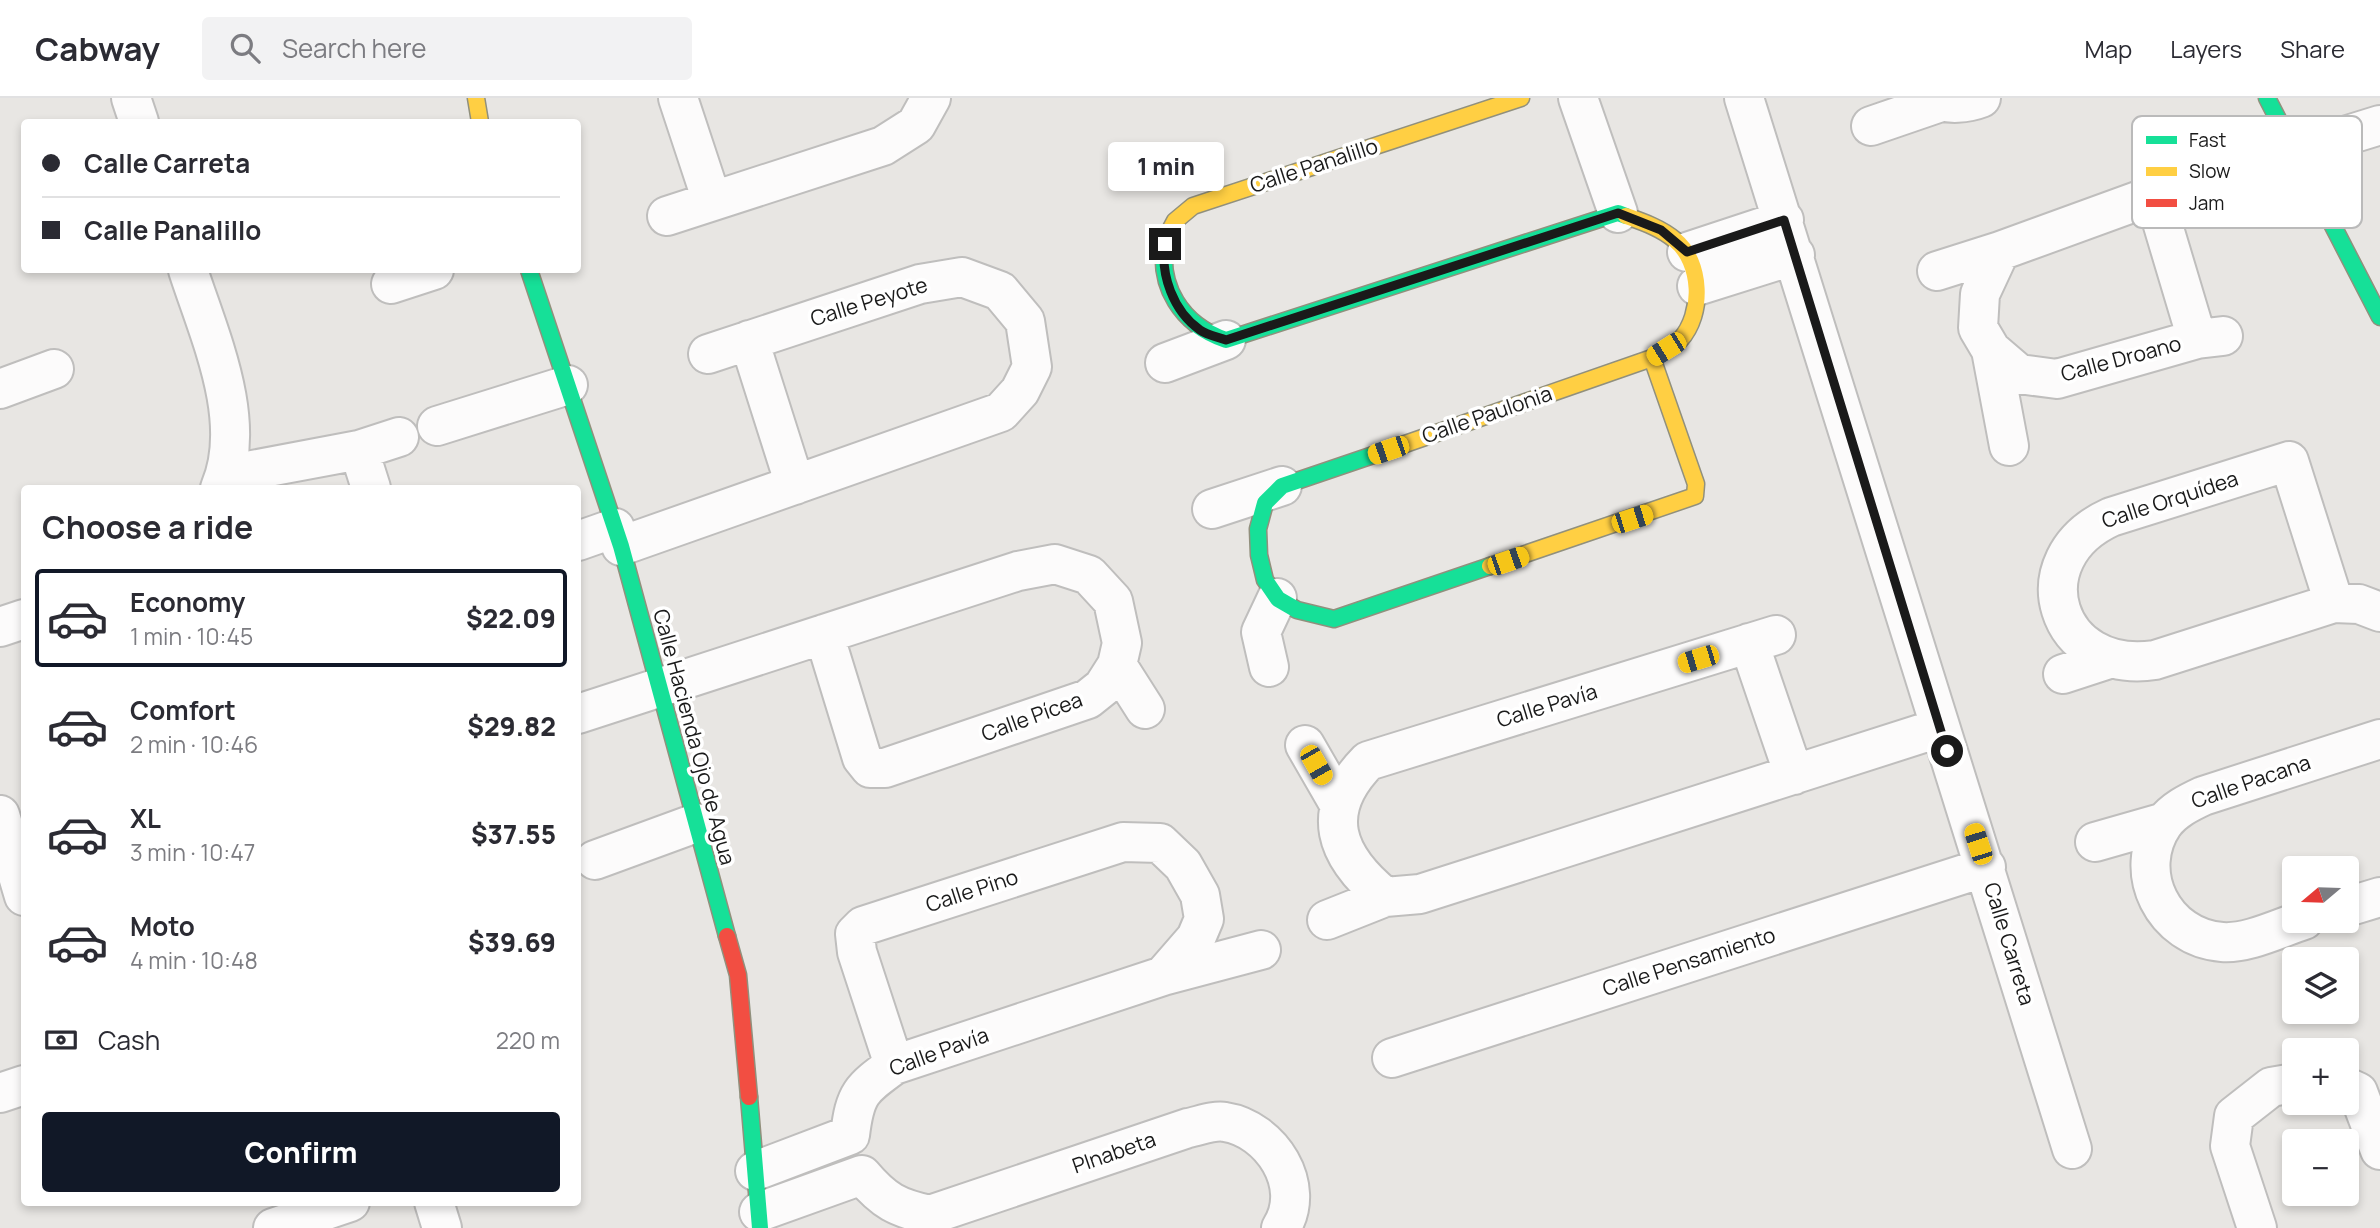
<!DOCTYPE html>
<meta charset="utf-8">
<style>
:root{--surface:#fff;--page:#f2f2f3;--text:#2b2b33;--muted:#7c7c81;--line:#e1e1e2;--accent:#111827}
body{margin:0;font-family:Manrope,sans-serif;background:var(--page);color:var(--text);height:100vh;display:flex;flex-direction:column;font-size:26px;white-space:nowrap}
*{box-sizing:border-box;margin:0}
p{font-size:23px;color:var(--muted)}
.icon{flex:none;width:38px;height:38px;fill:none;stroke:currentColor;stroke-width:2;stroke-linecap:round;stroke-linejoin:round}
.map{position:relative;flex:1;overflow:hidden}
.side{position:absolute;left:21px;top:387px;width:560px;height:721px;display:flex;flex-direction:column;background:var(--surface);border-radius:7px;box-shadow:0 4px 10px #0003}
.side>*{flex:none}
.hud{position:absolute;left:21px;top:21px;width:560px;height:154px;border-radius:7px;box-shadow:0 4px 10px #0003;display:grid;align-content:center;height:154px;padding:0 21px;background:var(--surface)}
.needle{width:46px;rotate:251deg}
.tools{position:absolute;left:2282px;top:758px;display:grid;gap:14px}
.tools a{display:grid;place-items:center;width:77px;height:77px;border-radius:7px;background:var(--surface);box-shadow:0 4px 10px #0003;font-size:35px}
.end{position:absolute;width:32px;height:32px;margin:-16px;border:9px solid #1a1a1a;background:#fff;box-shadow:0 0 0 4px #fff}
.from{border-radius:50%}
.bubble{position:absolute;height:49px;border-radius:7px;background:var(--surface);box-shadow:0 4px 10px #0003;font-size:23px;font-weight:800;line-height:49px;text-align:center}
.car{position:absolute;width:21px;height:42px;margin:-21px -10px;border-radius:9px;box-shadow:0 0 5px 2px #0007;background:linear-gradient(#f5c518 24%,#345 0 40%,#f5c518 0 76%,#345 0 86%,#f5c518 0)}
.hud b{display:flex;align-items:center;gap:24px;height:66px;font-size:26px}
.hud b+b{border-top:2px solid var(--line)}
.hud i{width:18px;height:18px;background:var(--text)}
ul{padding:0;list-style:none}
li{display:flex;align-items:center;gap:21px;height:98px;margin:0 14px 10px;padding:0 7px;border:4px solid transparent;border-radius:7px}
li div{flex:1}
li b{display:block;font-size:26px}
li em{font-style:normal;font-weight:800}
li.active{border-color:var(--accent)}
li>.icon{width:63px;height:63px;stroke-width:1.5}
h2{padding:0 21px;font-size:32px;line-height:84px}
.pay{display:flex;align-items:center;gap:18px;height:77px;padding:0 21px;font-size:26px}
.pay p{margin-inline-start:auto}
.cta{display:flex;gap:14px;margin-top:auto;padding:14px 21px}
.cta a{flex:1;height:80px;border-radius:7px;background:var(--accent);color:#fff;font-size:28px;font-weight:800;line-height:80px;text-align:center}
header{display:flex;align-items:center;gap:42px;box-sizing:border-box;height:98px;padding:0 35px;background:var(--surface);border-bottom:2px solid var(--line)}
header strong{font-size:33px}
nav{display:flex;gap:38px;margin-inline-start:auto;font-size:24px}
.search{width:490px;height:63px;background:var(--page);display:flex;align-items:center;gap:18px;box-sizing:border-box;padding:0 24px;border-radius:7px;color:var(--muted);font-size:26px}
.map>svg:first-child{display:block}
</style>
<header>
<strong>Cabway</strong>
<div class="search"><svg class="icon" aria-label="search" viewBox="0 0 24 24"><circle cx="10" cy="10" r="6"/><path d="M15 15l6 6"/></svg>Search here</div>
<nav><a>Map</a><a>Layers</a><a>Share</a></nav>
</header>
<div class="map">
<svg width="2380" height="1130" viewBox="0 0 2380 1130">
<rect width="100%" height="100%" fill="#e8e6e3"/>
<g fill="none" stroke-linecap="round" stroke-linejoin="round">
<g stroke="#bfbebd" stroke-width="42">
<path id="street" d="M131,0L139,24
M678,0L712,103
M1578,0L1618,115
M1744,0L2072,1051
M1935,0C1947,8 1968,5 1981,0
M1871,28L1941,4
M2154,97L2197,241
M667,118L883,48L916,27L931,0
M1687,154L1784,122
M188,172C209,237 249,323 220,390
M1937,173L2000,153
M391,186L434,172
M1697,188L1795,157
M2223,238L2197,241L2057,281L2019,276L1991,252L1978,230L1980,196L2000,153L2154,97L2380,27
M749,242L795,387
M1991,252L2009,348
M1165,265L1226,242
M0,291L54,271
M437,328L568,287
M359,352L371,390
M226,377L359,352L399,339
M1212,411L1282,388
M578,443L615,430
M621,448L1001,314L1020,293L1032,269L1025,223L1000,193L962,179L920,186L708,256
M2334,505L2289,363L2111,419C2019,461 2055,577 2155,562L2334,505L2359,506L2380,514
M0,529L24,521
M1776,537L1368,663C1318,714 1335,758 1385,799L1420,796L1939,630
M1749,545L1794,677
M1117,567L1145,611
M1269,569L1261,534L1277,500
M2063,576L2109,561
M578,616L1018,473L1055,466L1089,477L1113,503L1122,545L1117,567L1103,589L1088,601L885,670H870L862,660L824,536
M1305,647L1339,706
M0,717L24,798
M2095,744L2165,724
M595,762L696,725
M2347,809L2380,799
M1327,822L1385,799
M2304,822C2279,830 2248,846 2222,844C2164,840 2130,774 2164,725C2174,712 2188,705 2203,698L2380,641
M1163,878L1261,852
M1392,960L1986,769
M2347,989L2358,994L2380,1052
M0,995L24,987
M755,1073L850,1037C855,995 861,991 894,967L1163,878L1196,840L1204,821L1200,797L1183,767L1160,745L1123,744L863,828L855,836L857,854L894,967
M434,1104L442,1130
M759,1114L862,1077C884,1103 897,1110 930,1117
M930,1117L1188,1030C1199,1028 1214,1022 1225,1024C1271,1031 1308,1088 1281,1130
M273,1130L350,1104
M2257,1130L2230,1048L2234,1018L2271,989L2294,985"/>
</g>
<g stroke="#91907d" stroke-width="19">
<path id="fast" d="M2267,0L2380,219
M1166,140C1156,188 1182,227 1226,242L1618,115L1626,118
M529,172L621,448L727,838
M1385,353L1282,388L1265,405L1258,431L1259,457L1265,482L1278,501L1297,512L1334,521L1490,468
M749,999L760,1130"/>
</g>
<g stroke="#91907d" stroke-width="19">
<path id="slow" d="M476,0L480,24
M1166,140L1175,123L1193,108L1521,0
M1385,353L1652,260C1661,254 1672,250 1680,242C1704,216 1702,164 1675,142C1661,130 1643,124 1626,118
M1490,468L1695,398L1696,386L1652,260"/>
</g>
<g stroke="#91907d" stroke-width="19">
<path id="jam" d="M727,838L738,877L749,999"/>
</g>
<use href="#street" stroke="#fcfbfb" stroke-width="38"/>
<use href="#fast" stroke="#16e098" stroke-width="16"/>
<use href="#slow" stroke="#ffcf43" stroke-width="16"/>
<use href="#jam" stroke="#f24e42" stroke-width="16"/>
</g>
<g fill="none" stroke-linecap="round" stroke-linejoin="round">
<path stroke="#1a1a1a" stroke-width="9" d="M1165,146C1160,176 1173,213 1200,232C1207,237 1218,239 1226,242L1618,115L1661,132L1687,154L1784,122L1947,653"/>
</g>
<g text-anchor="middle" stroke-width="7" stroke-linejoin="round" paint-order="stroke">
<g font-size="21" fill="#1a1a1a" stroke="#fff">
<text transform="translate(1314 68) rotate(-18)" y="7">Calle Panalillo</text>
<text transform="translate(869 204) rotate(-17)" y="7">Calle Peyote</text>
<text transform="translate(2121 261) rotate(-15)" y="7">Calle Droano</text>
<text transform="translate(1487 317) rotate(-19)" y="7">Calle Paulonia</text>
<text transform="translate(2170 402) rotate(-18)" y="7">Calle Orquídea</text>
<text transform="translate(1547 608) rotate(-17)" y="7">Calle Pavía</text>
<text transform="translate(1032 619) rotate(-20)" y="7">Calle Pícea</text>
<text transform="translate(694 639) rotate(75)" y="7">Calle Hacienda Ojo de Agua</text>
<text transform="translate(2251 684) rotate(-19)" y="7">Calle Pacana</text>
<text transform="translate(972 793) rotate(-18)" y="7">Calle Pino</text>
<text transform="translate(2009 846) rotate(73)" y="7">Calle Carreta</text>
<text transform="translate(1689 864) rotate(-18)" y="7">Calle Pensamiento</text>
<text transform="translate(939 954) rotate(-20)" y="7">Calle Pavía</text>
<text transform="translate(1114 1055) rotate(-19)" y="7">PInabeta</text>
</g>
</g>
<rect x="2132" y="18" width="230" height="112" rx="10" fill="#fff" stroke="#bababa" stroke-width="2"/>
<rect x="2146" y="38" width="31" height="8" fill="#16e098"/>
<rect x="2146" y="69" width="31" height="9" fill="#ffcf43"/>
<rect x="2146" y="101" width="31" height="8" fill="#f24e42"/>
<g font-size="19" fill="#1a1a1a">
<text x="2189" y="49">Fast</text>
<text x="2189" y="80">Slow</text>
<text x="2189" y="112">Jam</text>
</g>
</svg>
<div class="tools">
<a><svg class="needle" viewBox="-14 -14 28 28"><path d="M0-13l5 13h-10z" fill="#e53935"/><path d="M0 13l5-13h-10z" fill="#7c7c81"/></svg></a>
<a><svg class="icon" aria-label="layers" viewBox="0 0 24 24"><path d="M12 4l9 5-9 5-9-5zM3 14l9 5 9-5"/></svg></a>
<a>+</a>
<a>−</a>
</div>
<i class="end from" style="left:1947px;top:653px"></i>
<i class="end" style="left:1165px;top:146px"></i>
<div class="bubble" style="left:1108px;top:44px;width:116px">1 min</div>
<i class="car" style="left:1666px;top:251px;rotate:238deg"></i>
<i class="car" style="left:1388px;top:352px;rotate:251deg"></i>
<i class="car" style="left:1632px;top:421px;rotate:72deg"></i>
<i class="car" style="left:1508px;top:463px;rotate:71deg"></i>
<i class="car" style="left:1698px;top:561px;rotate:253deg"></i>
<i class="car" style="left:1316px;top:667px;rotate:150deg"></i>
<i class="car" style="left:1978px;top:746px;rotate:342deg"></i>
<div class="hud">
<b><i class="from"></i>Calle Carreta</b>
<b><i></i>Calle Panalillo</b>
</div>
<section class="side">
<h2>Choose a ride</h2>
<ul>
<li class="active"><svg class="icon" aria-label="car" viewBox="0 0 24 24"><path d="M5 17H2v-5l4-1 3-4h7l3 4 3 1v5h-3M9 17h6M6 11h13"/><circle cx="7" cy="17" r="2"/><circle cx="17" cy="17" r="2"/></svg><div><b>Economy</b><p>1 min · 10:45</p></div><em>$22.09</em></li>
<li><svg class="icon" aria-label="car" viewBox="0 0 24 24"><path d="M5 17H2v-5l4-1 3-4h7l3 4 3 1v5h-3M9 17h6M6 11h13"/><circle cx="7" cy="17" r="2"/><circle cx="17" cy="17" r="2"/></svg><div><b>Comfort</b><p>2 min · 10:46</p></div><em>$29.82</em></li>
<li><svg class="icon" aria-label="car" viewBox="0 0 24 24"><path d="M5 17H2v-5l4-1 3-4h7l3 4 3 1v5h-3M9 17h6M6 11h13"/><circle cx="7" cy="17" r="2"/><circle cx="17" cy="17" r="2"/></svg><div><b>XL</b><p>3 min · 10:47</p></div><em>$37.55</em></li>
<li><svg class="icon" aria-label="car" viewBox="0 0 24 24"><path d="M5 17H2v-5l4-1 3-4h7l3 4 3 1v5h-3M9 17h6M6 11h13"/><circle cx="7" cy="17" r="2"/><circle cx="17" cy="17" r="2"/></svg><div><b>Moto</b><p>4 min · 10:48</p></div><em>$39.69</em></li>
</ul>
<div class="pay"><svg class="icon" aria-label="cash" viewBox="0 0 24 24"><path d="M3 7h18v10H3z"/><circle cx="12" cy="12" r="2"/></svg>Cash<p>220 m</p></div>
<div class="cta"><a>Confirm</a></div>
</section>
</div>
